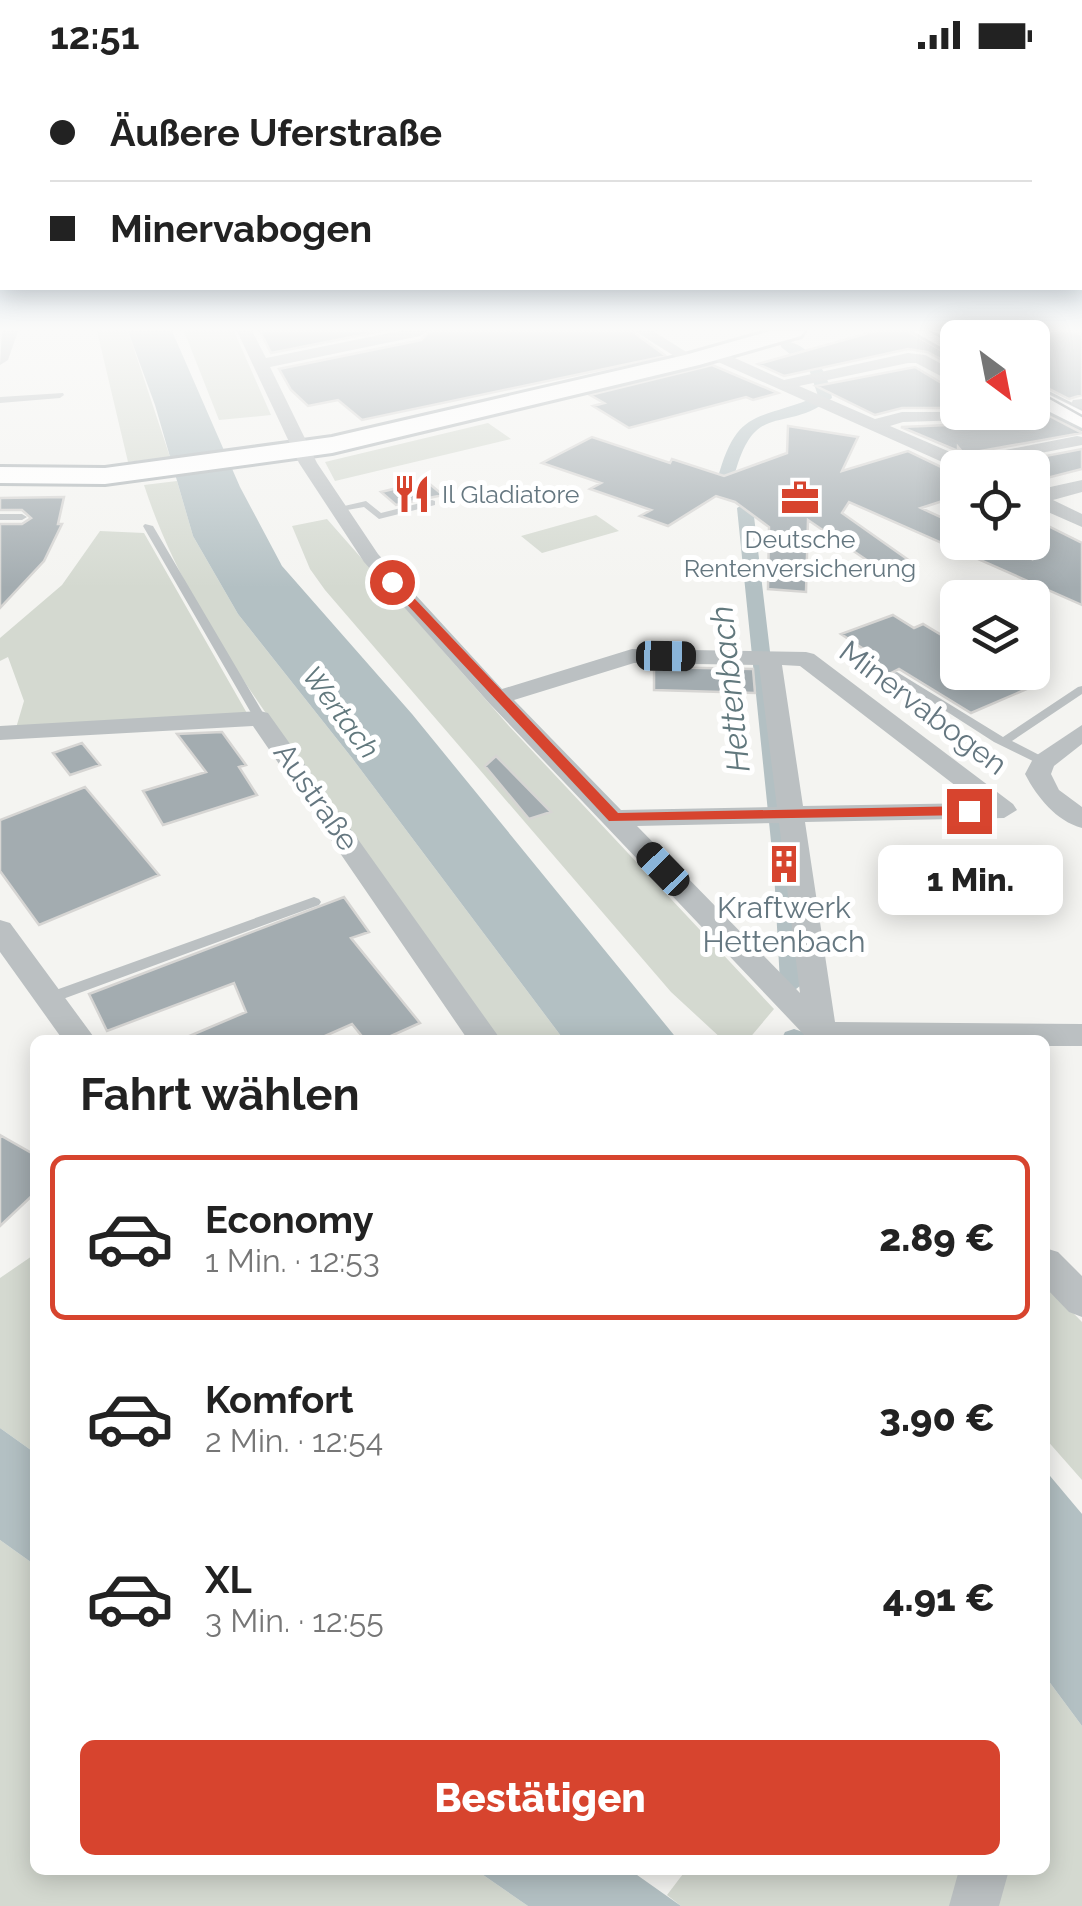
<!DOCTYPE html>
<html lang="de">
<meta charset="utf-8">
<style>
:root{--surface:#fff;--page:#f2f2f2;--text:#222;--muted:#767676;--line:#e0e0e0;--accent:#d7442e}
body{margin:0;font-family:Raleway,sans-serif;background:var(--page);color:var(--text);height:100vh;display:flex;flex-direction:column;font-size:38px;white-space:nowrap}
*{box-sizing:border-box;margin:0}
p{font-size:32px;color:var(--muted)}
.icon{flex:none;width:55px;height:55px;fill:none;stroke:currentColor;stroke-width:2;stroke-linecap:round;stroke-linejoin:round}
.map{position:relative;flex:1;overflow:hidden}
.sheet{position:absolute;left:30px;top:965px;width:1020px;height:840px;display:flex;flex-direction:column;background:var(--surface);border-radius:15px;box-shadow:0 5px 25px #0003}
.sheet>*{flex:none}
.top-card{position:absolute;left:0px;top:0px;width:1082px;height:220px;box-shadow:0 5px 25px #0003;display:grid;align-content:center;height:220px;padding:0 50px;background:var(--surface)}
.needle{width:65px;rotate:148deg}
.tools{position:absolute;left:940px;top:250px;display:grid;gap:20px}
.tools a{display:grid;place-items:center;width:110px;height:110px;border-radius:15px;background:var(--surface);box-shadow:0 5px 25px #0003;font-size:50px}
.end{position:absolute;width:45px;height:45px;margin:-22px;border:12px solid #d7442e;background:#fff;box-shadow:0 0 0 5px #fff}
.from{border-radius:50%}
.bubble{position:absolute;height:70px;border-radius:15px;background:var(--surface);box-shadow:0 5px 25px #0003;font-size:32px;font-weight:800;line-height:70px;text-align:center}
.car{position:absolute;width:30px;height:60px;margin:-30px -15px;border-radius:12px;box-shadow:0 0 8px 2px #0007;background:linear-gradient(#222 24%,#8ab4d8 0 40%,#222 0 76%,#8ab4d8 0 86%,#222 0)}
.top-card b{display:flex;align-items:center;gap:35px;height:95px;font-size:38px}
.top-card b+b{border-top:2px solid var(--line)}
.top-card i{width:25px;height:25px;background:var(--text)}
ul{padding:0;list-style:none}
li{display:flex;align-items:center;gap:30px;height:165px;margin:0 20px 15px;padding:0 30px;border:5px solid transparent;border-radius:15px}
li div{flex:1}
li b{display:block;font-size:38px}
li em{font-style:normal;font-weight:800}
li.active{border-color:var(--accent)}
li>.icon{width:90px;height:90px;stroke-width:1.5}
h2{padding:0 50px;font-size:45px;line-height:120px}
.cta{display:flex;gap:20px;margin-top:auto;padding:20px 50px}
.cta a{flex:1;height:115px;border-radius:15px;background:var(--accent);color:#fff;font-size:40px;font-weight:800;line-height:115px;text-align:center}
.status{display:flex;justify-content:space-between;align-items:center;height:70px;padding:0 50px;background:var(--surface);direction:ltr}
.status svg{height:28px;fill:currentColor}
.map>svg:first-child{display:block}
</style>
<div class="status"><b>12:51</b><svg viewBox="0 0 49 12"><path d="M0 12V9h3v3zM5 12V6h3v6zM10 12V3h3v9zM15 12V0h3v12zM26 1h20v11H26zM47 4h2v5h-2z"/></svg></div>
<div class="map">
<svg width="1082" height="1836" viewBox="0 0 1082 1836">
<rect width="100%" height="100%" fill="#f4f4f1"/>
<path fill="#d4d9d0" d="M97,261H128L170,387L128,392Z
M184,261H234L271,345L219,350Z
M488,353L511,369L335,411L325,392Z
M177,411L193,466L238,544L352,688L564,970H496C436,885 377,800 317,716C250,621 180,526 144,415Z
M596,445L619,461L542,483L521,466Z
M327,449L509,656L774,939L748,970H723L671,922L325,520L310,499L292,456Z
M100,461L144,463L248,645L16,658L24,631L8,587L0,591V568L62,515Z
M35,1184V1383L0,1358V1208Z
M1045,1214L1082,1252V1410L1045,1368Z
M0,1470L35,1495V1800H476L528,1836H0Z
M1045,1606L1082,1656V1836H997L1005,1800H1045Z
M686,1800H984L974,1836H681L667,1825Z"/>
<path fill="#b3c0c3" d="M128,261H172L240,417L282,496L412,644L678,970H564L352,688L238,544L193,466L155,335Z
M0,1358L35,1383V1495L0,1470Z
M1045,1400L1082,1444V1656L1045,1606Z
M476,1800H630L681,1836H528Z"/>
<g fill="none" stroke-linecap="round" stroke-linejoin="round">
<path fill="#b3c0c3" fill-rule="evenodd" d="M781,271C808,270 830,304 832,328C781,367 754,326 733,411L737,416L723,419L717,411C737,336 757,352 818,326L809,299L781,277Z
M745,433L753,438L796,801L804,913L792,922L780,913L774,801L737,438Z
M794,959L803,962L807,970H781L785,962Z"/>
</g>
<path fill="#a3acb0" stroke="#d6d5d3" stroke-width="2.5" d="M260,261H382L271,283Z
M430,261H632L666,286L362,350L338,330L308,336L291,320L279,299L421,270Z
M876,261H908L958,290V298L927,282L908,279L784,306L758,294Z
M1032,261H1074L1082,265V325L1069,329L1032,310Z
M712,295L778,323L753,330L746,327L629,358L593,336L604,333L590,325Z
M915,297L958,323V338H902L875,345L816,316Z
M1032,337L1082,363L964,384L958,377V381L901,357L995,353L1007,342H1032Z
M788,356L858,367L842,401L908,381L958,405V426L921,438L958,455V472H996L1032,489V448L1082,473V535L849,432L842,443L917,496L887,504L808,450L806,522L768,519L769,457L735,432L716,426L668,456L640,446L651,440L590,419L601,413L542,393L592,367L670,393L672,389L724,406L787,383Z
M1082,379V399L1047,408L1032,398L989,397Z
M426,411L443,425L396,435L381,422Z
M64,427L58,454H62L44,491L0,538V454H22L31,448L22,440H0V428Z
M893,545L914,558L923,554L958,575V602H1004L1029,618L971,643L899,599L885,606L858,589L871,584L841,564Z
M654,597L753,599L755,623L654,620Z
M222,662L246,695L239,697L257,725L163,755L143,721L206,702L177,664Z
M82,673L100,695L70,705L53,683Z
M496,686L551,742L529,749L485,696Z
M85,717L159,805L39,855L0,801V750Z
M344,827L369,862L351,868L420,953L382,970H365L352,954L316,970H180L246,942L234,913L107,961L89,924Z
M0,1065L35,1085V1123L0,1156Z"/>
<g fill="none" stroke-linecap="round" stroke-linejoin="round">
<g stroke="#adb4b7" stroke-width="6">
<path id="secondary" d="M770,261H804L801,266L699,295L332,383L105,414L0,413V397L105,398L332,367L685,285Z
M913,261H939L958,271V287Z
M1032,316L1082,341V358L1032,333Z"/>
</g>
<path fill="#bbc0c2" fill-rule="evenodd" d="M1032,314L1082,340V347L1032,320Z
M63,323L64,325L60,328L0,333V327Z
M432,430L435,431V435L379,449L364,437L336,442L331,439L366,431L381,443Z
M0,444H22L27,447L22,450H0Z
M145,454L153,456L266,648L264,651L260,652L254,648L143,456Z
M897,602L1003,667L1078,617L1082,616V624L1012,671L1047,689V695L1043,696L994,672L893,607V603Z
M314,827L319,829L321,832L319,835L52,933L47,934L39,929L42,925Z"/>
<path fill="#bbc0c2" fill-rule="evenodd" d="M2,261H18L8,290L0,295Z
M237,261H252L266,288L399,261H427L420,266L270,297L317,393L378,484L502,619L632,579L806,582L814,584L1013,734L1017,740L1004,748L805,752L835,952L1082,954V976H1045V970H809L489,633L364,492L299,393ZM634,593L759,595L777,737L621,740L514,630ZM782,595L800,596L978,733L803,736ZM779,753L800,923L637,756Z
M635,261H653L699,290L685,293Z
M707,281H719L784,310L908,283L925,285L958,303V315L916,293H908L799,316L875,349L902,342H1003L995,349L903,352L890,356L964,388L1077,366L1082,367V375L958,399L707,287Z
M1082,329V339L1071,334L1073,330Z
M1082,410V422L1053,430L1082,444V457L1032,435V421Z
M260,641L268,643L501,970H468L253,656L0,670V656Z
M1082,655V674L1054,696L1051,704L1059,720L1082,737V758C1056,751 1037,727 1025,704L1034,687Z
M0,850L10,853L96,970H63L0,882Z
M1045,1178L1058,1182L1082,1206V1247L1069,1242L1045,1217Z
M959,1800H1009L999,1836H949Z"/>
<use href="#secondary" fill="#fff" fill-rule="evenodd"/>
<path stroke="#9da4a8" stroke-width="2.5" d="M930,261L958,276
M1032,318L1082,346"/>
</g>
<linearGradient id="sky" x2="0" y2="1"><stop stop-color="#93b9d9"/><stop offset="0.5" stop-color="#fafaf9"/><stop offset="1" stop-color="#fafaf9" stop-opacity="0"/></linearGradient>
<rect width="1082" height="518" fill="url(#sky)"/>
<path fill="#d7442e" d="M388,509H396L618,743L969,736L976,741L969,745L609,751L388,514Z"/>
<defs>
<g id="restaurant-bare" transform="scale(3)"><path d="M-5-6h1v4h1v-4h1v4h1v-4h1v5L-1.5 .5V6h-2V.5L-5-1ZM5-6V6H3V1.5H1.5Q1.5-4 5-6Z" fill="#d7442e" stroke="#fff" stroke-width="2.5" paint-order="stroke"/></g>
<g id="office-bare" transform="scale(3)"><path d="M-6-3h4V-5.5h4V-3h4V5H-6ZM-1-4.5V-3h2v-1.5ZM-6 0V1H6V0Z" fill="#d7442e" stroke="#fff" stroke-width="2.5" paint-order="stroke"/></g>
<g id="building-bare" transform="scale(3)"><path d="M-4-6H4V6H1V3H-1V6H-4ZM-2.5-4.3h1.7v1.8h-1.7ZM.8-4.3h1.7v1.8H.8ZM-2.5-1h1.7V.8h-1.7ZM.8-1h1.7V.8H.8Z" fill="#d7442e" stroke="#fff" stroke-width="2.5" paint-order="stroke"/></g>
</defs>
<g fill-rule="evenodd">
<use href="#restaurant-bare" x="412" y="424"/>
<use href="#office-bare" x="800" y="428"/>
<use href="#building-bare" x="784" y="794"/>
</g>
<g text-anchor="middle" stroke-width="10" stroke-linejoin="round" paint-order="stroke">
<g font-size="25" fill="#657780" stroke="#fff" text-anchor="start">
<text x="442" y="433">Il Gladiatore</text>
<text x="800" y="478" text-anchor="middle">Deutsche<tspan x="800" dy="29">Rentenversicherung</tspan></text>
</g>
<g font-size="28" font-style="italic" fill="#61787d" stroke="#fff">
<text transform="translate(341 642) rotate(53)" y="10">Wertach</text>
</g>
<g font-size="30" fill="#657780" stroke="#fff">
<text transform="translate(923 638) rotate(37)" y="10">Minervabogen</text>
<text transform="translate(316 727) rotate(55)" y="10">Austraße</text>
</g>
<g font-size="30" fill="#657780" stroke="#fff">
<text x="784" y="848">Kraftwerk<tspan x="784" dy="34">Hettenbach</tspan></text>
</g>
<g font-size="32" font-style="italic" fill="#61787d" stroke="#fff">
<text transform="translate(730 619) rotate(-96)" y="11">Hettenbach</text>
</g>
</g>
</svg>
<div class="tools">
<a><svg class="needle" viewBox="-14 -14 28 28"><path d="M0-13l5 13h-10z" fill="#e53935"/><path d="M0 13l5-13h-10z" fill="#767676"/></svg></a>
<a><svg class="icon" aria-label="locate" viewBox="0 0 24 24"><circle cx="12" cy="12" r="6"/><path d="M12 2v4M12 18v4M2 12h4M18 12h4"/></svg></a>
<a><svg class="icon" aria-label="layers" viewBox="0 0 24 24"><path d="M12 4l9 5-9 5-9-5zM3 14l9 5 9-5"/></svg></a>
</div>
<i class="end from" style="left:392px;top:512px"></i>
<i class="end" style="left:969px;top:741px"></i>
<div class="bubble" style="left:878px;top:775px;width:185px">1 Min.</div>
<i class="car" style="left:666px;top:586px;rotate:91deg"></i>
<i class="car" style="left:663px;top:799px;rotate:316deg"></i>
<div class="top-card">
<b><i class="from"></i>Äußere Uferstraße</b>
<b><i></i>Minervabogen</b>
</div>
<section class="sheet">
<h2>Fahrt wählen</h2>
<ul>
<li class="active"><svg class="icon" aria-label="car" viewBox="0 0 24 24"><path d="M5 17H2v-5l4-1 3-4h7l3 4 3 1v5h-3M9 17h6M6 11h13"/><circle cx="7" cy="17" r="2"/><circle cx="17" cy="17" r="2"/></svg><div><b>Economy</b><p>1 Min. · 12:53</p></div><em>2.89 €</em></li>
<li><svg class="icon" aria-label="car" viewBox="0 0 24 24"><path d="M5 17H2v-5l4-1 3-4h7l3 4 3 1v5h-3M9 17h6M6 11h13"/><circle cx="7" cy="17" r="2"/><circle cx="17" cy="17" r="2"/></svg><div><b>Komfort</b><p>2 Min. · 12:54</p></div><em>3.90 €</em></li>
<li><svg class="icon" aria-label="car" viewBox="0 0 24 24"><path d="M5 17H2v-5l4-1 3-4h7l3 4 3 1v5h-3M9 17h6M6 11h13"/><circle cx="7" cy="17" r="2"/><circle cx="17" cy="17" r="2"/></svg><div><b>XL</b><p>3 Min. · 12:55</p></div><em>4.91 €</em></li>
</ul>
<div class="cta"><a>Bestätigen</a></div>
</section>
</div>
